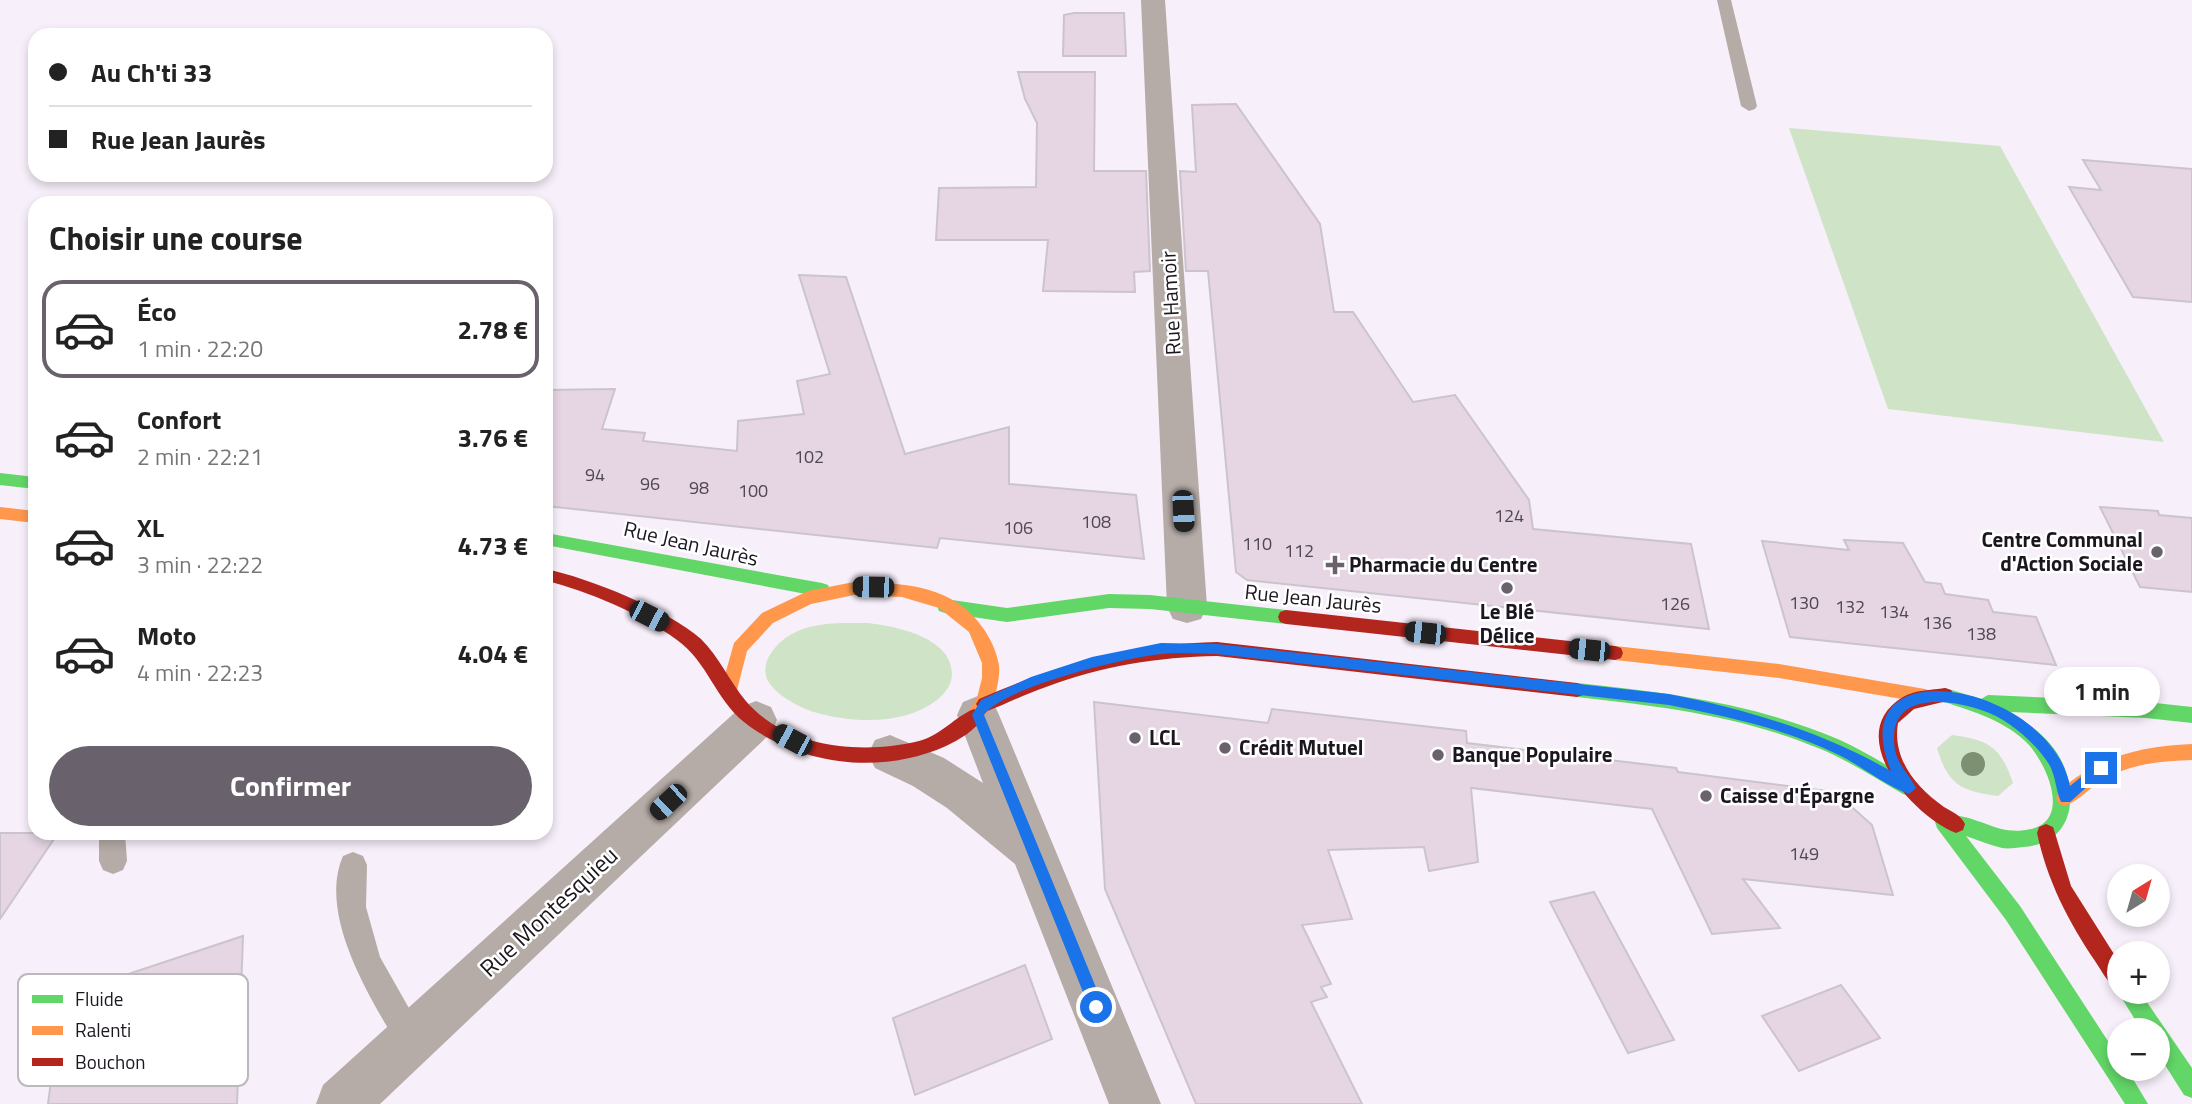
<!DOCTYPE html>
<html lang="fr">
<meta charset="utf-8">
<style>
:root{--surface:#fff;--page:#f6f6f6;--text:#222;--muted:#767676;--line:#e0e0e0;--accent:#69626c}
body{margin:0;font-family:"Titillium Web",sans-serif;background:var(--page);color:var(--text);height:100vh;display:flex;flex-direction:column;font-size:26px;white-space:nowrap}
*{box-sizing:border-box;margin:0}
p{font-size:23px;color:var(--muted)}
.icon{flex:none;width:38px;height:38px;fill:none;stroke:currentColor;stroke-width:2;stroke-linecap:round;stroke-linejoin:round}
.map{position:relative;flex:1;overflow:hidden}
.panel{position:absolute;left:28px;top:196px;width:525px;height:644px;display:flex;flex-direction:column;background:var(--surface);border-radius:21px;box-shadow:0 4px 10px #0003}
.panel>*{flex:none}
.guide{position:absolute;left:28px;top:28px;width:525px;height:154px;border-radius:21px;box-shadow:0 4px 10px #0003;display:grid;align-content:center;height:154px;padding:0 21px;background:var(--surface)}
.needle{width:46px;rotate:37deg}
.buttons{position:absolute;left:2107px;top:864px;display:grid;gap:14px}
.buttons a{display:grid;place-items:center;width:63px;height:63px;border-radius:50%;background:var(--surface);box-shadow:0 4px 10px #0003;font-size:35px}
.end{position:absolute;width:32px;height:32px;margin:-16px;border:9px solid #1a73e8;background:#fff;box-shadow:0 0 0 4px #fff}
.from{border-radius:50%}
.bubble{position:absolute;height:49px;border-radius:24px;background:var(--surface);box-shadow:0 4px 10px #0003;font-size:23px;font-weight:700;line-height:49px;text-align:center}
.car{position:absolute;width:21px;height:42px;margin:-21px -10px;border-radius:9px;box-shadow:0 0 5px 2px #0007;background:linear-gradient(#222 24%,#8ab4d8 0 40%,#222 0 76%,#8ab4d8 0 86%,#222 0)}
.guide b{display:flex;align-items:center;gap:24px;height:66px;font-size:26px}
.guide b+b{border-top:2px solid var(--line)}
.guide i{width:18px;height:18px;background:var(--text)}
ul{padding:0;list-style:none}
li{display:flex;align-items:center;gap:21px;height:98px;margin:0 14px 10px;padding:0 7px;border:4px solid transparent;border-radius:21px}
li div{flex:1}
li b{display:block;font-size:26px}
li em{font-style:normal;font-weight:700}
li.on{border-color:var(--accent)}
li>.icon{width:63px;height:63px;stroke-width:1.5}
h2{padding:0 21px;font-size:32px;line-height:84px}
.primary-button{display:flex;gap:14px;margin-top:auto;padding:14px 21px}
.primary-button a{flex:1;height:80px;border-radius:42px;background:var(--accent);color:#fff;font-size:28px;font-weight:700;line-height:80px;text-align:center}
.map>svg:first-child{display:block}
</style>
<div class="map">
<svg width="2192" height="1104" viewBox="0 0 2192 1104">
<rect width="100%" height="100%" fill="#f7effa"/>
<path fill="#cfe3c7" d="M1789,128L2000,146L2164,442L1888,409Z
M867,623C895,626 952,637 952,674C952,684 945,694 937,700C904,726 851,723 814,712C798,707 774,694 767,679C763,667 767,658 774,649C796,621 835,623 867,623Z
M1952,735C1989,740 2001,747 2013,783L1998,796C1961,791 1948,785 1937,748Z"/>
<path fill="#e6d6e4" stroke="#ccc4cc" stroke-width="2" d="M1074,13H1124L1126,56H1063L1064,15Z
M1018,72H1095L1094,171H1146L1150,271L1134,272L1135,292L1043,291L1048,240H936L939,188L1036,187L1037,123L1025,99Z
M1236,104L1320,224L1334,312H1353L1413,402L1455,395L1529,500L1533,529L1691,544L1709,629L1247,580L1236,572L1208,271H1186L1180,171L1196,172L1192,105Z
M2083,160L2192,169V302L2133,297L2069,187L2101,190Z
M799,275L846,277L905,454L1009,427V484L1136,495L1144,559L940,538L937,548L546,506V390L615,389L602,429L645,433L643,441L737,451L738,421L804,414L797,381L830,374Z
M2100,507L2158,511L2159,515L2192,518V592L2140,587Z
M1844,540L1903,543L1925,582L1941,584L1945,594L1988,600L1993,612L2036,617L2056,665L1790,637L1762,541L1849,550Z
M1094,702L1268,723L1272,709L1466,731L1467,743L1676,768L1678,772L1835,792L1872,825L1893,895L1743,879L1780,928L1712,934L1652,809L1471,788L1478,862L1429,871L1424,847L1328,850L1352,919L1302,925L1331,984L1321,987L1327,997L1311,1002L1362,1104H1196L1105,889Z
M0,833H58L0,919Z
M1594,892L1674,1040L1628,1053L1550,902Z
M243,936L237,1104H48L62,996Z
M1025,965L1052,1039L915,1095L893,1018Z
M1841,985L1880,1038L1799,1071L1762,1016Z"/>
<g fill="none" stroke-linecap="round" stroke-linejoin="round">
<path fill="#b5aca7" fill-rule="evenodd" d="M1717,0H1731L1757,106L1755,109L1749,111L1741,106Z
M99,833H125L127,861L123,870L113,874L103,870L99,861Z
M353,852L363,856L367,865L366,907L380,957L427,1040L423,1051L412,1055L401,1051C372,1000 317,916 343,856Z"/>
<path fill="#b5aca7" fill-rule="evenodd" d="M1141,0H1165L1207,607L1201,619L1187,623L1173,619L1167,607Z
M978,696L993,702L999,715L1161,1104H1109L1015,864L947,808L913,786L875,768L868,754L875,740L890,735L944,758L983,783L957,715L963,702Z
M756,701L771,707L777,720L771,733L380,1104H316L323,1085L741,707Z"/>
<path fill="#63d668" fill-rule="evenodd" d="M0,473L35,477V489L0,485Z
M546,533L822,583L828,585L830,590L828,595L822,597L546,545Z
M1109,594L1150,595L1286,610L1292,612L1294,617L1292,622L1286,624L1150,609L1109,608L1007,622L945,613L939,611L937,606L939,601L945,599L1007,608Z
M1577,683C1666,692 1757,704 1840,740C1866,752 1891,768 1915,782L1918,788L1915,794L1909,796L1903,794C1875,778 1848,760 1818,748C1741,716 1659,706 1577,697L1571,695L1568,690L1571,685Z
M1945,688L1981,699L1988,695L2146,702L2192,707V723L2146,718L2011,712C2031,725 2053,741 2063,764C2079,802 2070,844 2023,847C2016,848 2008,849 2002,848C1990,845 1978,840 1966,836L2020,906L2119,1058V1069H2127L2148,1104H2125L2006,920L1937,828L1935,822L1937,816L1944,813C1950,816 1953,815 1959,816C1985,820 2001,836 2031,829C2073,820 2045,759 2025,741C2000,718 1970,711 1939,700L1936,695L1939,690Z
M2119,989V992H2140L2192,1068V1098L2184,1095L2158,1054V1031H2142L2118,992Z"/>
<path fill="#ff974d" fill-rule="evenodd" d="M0,507L35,511V523L0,519Z
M854,582C886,583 920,583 949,598C974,611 994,637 999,665C1001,681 990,730 968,722L965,717L977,698L982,678V663L969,632L939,608L902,597L854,595L811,604L773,623L747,651L736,694L730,696L724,694L721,689L734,643L762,613L808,591Z
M1615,646L1779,664L1925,689L1931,691L1934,696L1931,701L1925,703L1779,678L1615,660L1609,658L1607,653L1609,648Z
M2192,744V760C2160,761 2129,764 2101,781C2089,789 2078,801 2065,806L2059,804L2056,798C2060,788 2071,781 2080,775C2114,752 2152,746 2192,744Z"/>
<path fill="#b3261e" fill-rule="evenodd" d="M546,569C589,578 668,610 701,639C719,657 729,680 745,700C785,748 862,755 919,741C942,735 954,717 974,709L980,712L983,717C976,730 959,740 946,746C882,775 800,766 744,722C716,700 707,661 677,640C644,615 586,590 546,581Z
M1286,610L1615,646L1621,648L1623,653L1621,658L1615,660L1286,624L1280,622L1278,617L1280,612Z
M1217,642L1577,683L1583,685L1586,690L1583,695L1577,697L1217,656C1158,657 1101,666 1046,687C1025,694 1006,704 985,712L979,709L976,704L979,699C1056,665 1132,644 1217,642Z
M1945,688L1951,690L1954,695L1951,700L1914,709L1898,723C1892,759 1916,787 1944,807C1952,812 1961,815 1965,824L1963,830L1956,833C1912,816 1841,734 1903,697C1914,690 1932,690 1945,688Z
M2046,824L2053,827L2055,833L2071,886L2119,962V989C2108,985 2102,971 2095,961C2068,921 2047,880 2037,833L2039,827Z"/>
</g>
<circle fill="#7d9071" cx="1973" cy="764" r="12"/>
<path fill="#1a73e8" d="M1161,643L1217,644L1669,694C1748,710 1820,731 1891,771C1838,644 2050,683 2070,786L2097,764H2106L2108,768L2070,802H2061C2056,791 2056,778 2050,766C2037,744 2008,719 1984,711C1948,698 1885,691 1895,750C1898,765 1910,776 1916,788L1909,794C1884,785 1863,767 1839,755C1787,729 1725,716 1669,705L1217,654C1199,654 1180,652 1162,654C1127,657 1003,687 984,715L1104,1007L1102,1012L1096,1014L1091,1012L972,715L981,700L1031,677L1092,657Z"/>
<g fill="#69626c" stroke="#fff" stroke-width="2.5">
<circle cx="2157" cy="552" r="7"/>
<path d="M1331.5 554.5h7v7h7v7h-7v7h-7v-7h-7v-7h7z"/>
<circle cx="1507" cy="588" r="7"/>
<circle cx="1135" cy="738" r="7"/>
<circle cx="1225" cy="748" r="7"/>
<circle cx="1438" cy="755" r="7"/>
<circle cx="1706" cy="796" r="7"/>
</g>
<g text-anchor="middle" stroke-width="5" stroke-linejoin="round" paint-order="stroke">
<g font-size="18" fill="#504852">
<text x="809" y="463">102</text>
<text x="595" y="481">94</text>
<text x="650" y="490">96</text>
<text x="699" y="494">98</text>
<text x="753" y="497">100</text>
<text x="1509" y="522">124</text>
<text x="1096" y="528">108</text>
<text x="1018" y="534">106</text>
<text x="1257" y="550">110</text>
<text x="1299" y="557">112</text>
<text x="1804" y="609">130</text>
<text x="1675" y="610">126</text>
<text x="1850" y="613">132</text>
<text x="1894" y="618">134</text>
<text x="1937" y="629">136</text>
<text x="1981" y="640">138</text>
<text x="1804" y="860">149</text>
</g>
<g font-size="21" fill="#1c161f" stroke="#fff">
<text transform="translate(1171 303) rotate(-93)" y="7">Rue Hamoir</text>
<text transform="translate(691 544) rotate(13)" y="7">Rue Jean Jaurès</text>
<text transform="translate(1313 599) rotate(6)" y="7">Rue Jean Jaurès</text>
</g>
<g font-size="21" font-weight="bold" fill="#1c161f" stroke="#fff" text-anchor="start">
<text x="2143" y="547" text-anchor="end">Centre Communal<tspan x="2143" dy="24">d'Action Sociale</tspan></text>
<text x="1349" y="572">Pharmacie du Centre</text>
<text x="1507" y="619" text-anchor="middle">Le Blé<tspan x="1507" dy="24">Délice</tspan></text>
<text x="1149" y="745">LCL</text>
<text x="1239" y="755">Crédit Mutuel</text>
<text x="1452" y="762">Banque Populaire</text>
<text x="1720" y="803">Caisse d'Épargne</text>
</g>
<g font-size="24" fill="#1c161f" stroke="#fff">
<text transform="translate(549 912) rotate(-43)" y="8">Rue Montesquieu</text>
</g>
</g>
<rect x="18" y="974" width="230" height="112" rx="10" fill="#fff" stroke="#bbb9bc" stroke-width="2"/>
<rect x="32" y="995" width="31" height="8" fill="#63d668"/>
<rect x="32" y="1026" width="31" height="9" fill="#ff974d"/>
<rect x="32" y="1058" width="31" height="8" fill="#b3261e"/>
<g font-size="19" fill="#1c161f">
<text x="75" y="1006">Fluide</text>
<text x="75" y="1037">Ralenti</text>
<text x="75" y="1069">Bouchon</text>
</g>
</svg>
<div class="buttons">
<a><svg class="needle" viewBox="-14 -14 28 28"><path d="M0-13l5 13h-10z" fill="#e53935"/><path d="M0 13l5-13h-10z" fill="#767676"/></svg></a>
<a>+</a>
<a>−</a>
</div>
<i class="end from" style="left:1096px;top:1007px"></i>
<i class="end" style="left:2101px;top:768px"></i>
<div class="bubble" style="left:2044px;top:667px;width:116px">1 min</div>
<i class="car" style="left:1183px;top:511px;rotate:177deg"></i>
<i class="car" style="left:873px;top:587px;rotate:271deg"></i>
<i class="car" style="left:649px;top:616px;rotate:117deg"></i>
<i class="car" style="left:1425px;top:633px;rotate:276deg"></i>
<i class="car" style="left:1589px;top:650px;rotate:276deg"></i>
<i class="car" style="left:792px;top:740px;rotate:298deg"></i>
<i class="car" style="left:668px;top:802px;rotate:227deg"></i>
<div class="guide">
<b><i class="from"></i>Au Ch'ti 33</b>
<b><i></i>Rue Jean Jaurès</b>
</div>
<section class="panel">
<h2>Choisir une course</h2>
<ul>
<li class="on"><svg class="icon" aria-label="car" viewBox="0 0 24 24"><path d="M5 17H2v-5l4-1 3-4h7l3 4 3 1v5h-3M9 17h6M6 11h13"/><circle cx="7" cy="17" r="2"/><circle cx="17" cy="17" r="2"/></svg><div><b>Éco</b><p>1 min · 22:20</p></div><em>2.78 €</em></li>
<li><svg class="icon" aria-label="car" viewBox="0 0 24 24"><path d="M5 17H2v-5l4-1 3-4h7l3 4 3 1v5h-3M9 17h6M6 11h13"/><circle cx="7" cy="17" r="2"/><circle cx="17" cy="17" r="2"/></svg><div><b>Confort</b><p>2 min · 22:21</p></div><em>3.76 €</em></li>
<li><svg class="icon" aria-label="car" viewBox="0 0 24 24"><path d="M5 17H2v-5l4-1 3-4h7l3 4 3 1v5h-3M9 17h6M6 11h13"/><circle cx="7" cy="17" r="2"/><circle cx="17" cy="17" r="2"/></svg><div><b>XL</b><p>3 min · 22:22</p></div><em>4.73 €</em></li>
<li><svg class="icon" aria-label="car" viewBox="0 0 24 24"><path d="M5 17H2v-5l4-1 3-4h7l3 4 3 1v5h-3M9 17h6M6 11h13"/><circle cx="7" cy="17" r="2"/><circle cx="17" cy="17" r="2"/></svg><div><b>Moto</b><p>4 min · 22:23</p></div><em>4.04 €</em></li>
</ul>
<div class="primary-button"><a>Confirmer</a></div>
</section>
</div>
